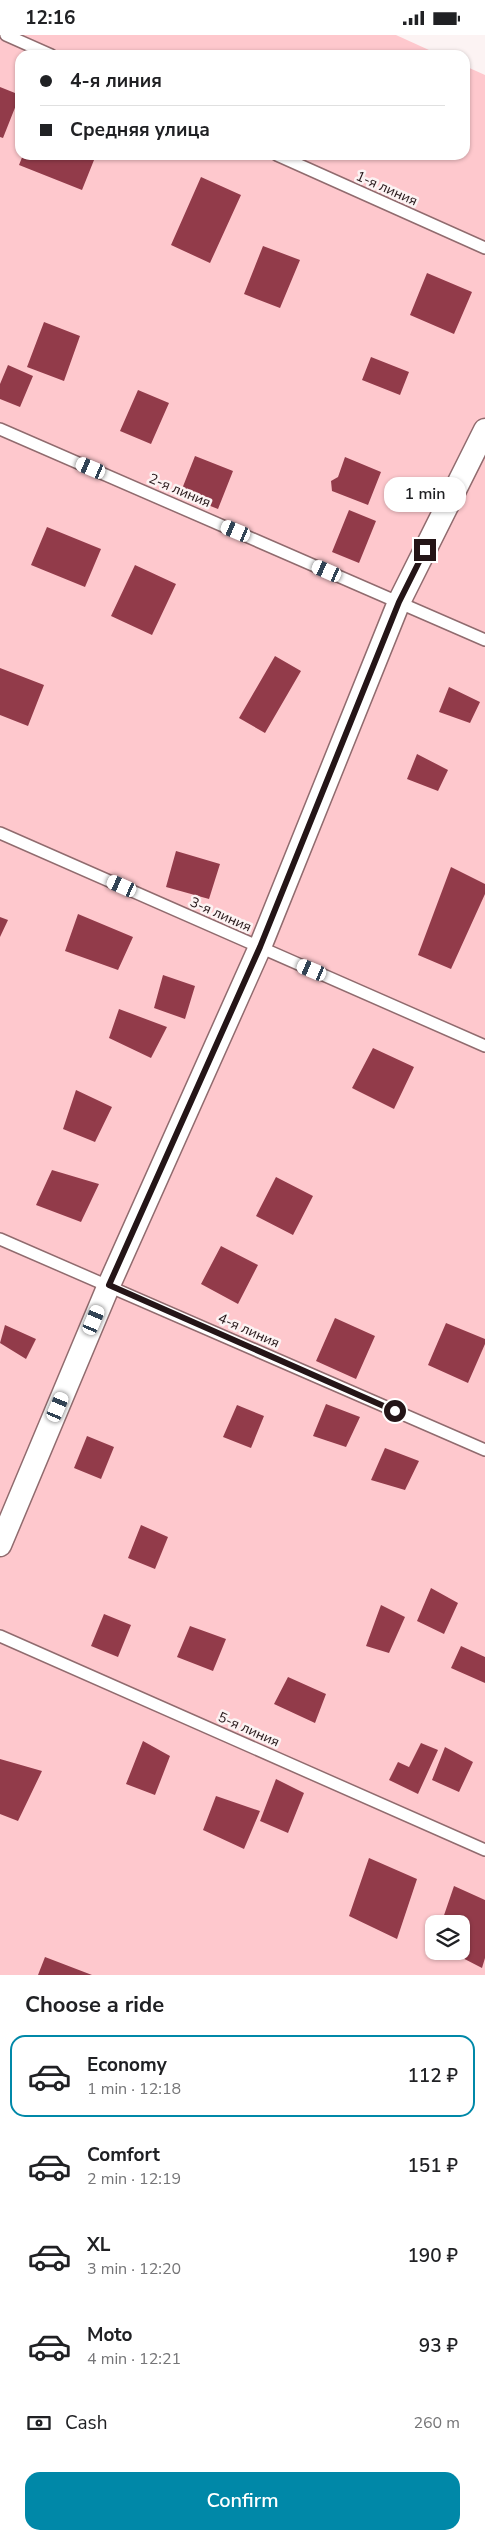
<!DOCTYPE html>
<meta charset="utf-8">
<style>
:root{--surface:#fff;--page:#f2f2f2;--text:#202124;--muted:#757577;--line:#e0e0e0;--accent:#0088a8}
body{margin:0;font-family:"Nunito Sans",sans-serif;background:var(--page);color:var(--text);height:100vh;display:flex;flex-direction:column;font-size:19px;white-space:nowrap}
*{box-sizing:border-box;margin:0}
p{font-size:16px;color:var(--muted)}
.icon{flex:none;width:28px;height:28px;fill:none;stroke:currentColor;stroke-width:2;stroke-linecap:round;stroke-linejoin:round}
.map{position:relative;height:1940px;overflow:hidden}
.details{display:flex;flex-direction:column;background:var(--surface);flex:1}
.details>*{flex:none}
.guide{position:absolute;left:15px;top:15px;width:455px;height:110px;border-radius:15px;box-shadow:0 1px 4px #0004;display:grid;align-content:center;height:110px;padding:0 25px;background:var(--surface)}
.tools{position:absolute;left:425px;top:1880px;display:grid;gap:10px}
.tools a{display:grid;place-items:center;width:45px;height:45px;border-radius:10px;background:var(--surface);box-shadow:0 1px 4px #0004;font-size:25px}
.end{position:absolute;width:22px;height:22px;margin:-11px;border:6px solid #241517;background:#fff;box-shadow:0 0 0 2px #fff}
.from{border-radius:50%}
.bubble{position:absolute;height:35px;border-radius:15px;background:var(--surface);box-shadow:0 1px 4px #0004;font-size:16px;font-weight:600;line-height:35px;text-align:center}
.car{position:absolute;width:15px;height:30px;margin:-15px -8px;border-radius:6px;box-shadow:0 0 4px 1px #0007;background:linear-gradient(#fff 24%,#345 0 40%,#fff 0 76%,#345 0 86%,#fff 0)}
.guide b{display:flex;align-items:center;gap:18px;height:48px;font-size:19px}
.guide b+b{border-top:1px solid var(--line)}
.guide i{width:12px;height:12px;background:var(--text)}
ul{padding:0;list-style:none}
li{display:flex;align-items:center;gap:15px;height:82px;margin:0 10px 8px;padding:0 15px;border:2px solid transparent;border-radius:15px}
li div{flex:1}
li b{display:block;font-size:19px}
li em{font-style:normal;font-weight:600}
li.active{border-color:var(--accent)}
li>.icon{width:45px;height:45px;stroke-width:1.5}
h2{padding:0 25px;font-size:22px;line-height:60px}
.pay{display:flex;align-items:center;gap:12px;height:55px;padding:0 25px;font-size:19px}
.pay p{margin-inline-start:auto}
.cta{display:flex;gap:10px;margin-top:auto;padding:10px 25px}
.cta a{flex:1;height:58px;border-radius:15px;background:var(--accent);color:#fff;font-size:20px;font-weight:600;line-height:58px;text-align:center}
.status{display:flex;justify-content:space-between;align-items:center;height:35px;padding:0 25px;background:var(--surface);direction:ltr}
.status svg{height:14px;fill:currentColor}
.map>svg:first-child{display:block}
</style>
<div class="status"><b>12:16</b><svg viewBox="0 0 49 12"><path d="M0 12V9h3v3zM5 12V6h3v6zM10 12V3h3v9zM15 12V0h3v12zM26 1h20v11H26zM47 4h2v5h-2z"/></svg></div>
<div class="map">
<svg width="485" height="1940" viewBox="0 0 485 1940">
<rect width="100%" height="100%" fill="#fcf3f3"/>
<path fill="#fec8cd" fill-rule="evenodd" d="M0,0H396L440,20H20V120H465V31L485,40V1940H0ZM434,1889H461V1916H434Z"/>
<path fill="#923b4a" d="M0,52L20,60L3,103L0,102Z
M23,120H96L82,155L19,130Z
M201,142L241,160L210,228L171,210Z
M263,211L300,225L280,273L244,259Z
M427,238L472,257L454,299L410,280Z
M44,287L80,301L64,346L27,332Z
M371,322L409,337L400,360L362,345Z
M8,330L33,341L20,372L0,364V349Z
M138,355L169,368L151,409L120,396Z
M195,421L233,436L218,474L180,459Z
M345,422L381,437L368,470L332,456L331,446L338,442Z
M349,475L376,486L359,528L332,517Z
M47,492L101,514L85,552L31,530Z
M135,530L176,549L152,600L111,581Z
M275,621L301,636L265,698L239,683Z
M0,633L44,650L28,691L0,680Z
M449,652L480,667L470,688L439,677Z
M417,719L448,735L438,756L407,744Z
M176,816L220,829L209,864L166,852Z
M451,832L485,849V859L451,934L418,920Z
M78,879L133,902L118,935L65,916Z
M0,882L8,885L0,902Z
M163,940L195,951L185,984L154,973Z
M119,974L167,992L151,1023L109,1003Z
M373,1013L414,1032L394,1074L352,1053Z
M76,1055L112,1072L95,1107L63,1094Z
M52,1135L99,1149L81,1187L36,1170Z
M276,1142L313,1161L293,1200L256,1181Z
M221,1211L258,1230L238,1269L201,1249Z
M335,1283L375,1301L356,1344L316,1326Z
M446,1288L485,1304V1309L468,1348L428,1330Z
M5,1290L36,1304L26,1324L0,1308Z
M326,1369L360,1382L346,1412L313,1401Z
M237,1370L264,1381L251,1413L223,1402Z
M87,1401L114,1412L101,1444L74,1433Z
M385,1413L419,1426L405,1455L371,1445Z
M141,1490L168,1502L155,1534L128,1523Z
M431,1553L458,1568L444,1599L417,1586Z
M381,1570L405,1582L389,1618L366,1611Z
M104,1579L131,1590L118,1622L91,1611Z
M190,1591L226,1604L213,1636L177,1622Z
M461,1611L485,1622V1648L451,1633Z
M288,1642L326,1659L315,1688L274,1669Z
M143,1706L170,1721L155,1760L126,1749Z
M421,1708L438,1715L418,1759L389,1745L398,1727L409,1732Z
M445,1712L473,1727L459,1757L432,1745Z
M0,1724L42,1736L18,1786L0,1779Z
M276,1744L304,1758L288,1798L260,1786Z
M216,1761L260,1776L244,1814L203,1795Z
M369,1823L417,1844L397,1904L349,1881Z
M454,1851L485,1865V1923L482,1933L449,1916H461V1889H441Z
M45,1922L92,1940H38Z"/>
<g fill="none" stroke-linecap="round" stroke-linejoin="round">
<g stroke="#906b6e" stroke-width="14">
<path id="service" d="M6,0L51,20
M277,120L485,213
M0,394L485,605
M0,798L485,1011
M0,1204L485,1415
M0,1601L485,1815"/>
</g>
<g stroke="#906b6e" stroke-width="25">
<path id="minor" d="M0,1510L109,1250L260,912L399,567L485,395"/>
</g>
<use href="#service" stroke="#fff" stroke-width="11"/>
<use href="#minor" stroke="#fff" stroke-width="22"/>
</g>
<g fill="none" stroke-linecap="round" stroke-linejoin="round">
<path stroke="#241517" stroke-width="6" d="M395,1376L109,1250L260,912L399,567L425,515"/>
</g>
<g text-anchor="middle" stroke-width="5" stroke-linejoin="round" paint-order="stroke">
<g font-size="14" fill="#241517" stroke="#fcf3f3">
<text transform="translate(387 153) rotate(24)" y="5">1-я линия</text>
<text transform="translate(180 455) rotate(23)" y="5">2-я линия</text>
<text transform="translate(221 879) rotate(24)" y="5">3-я линия</text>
<text transform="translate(249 1295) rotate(24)" y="5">4-я линия</text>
<text transform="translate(249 1694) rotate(24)" y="5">5-я линия</text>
</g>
</g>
</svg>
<div class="tools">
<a><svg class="icon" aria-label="layers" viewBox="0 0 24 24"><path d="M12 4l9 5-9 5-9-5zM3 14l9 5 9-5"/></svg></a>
</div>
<i class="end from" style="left:395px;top:1376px"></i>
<i class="end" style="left:425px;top:515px"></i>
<div class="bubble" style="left:384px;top:442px;width:82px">1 min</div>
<i class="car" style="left:91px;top:433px;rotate:293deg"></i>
<i class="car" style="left:236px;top:496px;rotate:293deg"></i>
<i class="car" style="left:327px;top:536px;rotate:294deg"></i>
<i class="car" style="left:122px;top:851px;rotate:294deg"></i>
<i class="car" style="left:312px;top:935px;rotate:293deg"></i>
<i class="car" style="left:94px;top:1285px;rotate:23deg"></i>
<i class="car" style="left:58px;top:1372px;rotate:23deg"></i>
<div class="guide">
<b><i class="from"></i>4-я линия</b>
<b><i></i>Средняя улица</b>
</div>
</div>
<section class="details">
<h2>Choose a ride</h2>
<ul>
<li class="active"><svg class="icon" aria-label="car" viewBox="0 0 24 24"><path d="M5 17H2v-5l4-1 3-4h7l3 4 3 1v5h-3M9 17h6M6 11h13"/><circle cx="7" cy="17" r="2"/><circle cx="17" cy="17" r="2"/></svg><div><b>Economy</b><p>1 min · 12:18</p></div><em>112 ₽</em></li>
<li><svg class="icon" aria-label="car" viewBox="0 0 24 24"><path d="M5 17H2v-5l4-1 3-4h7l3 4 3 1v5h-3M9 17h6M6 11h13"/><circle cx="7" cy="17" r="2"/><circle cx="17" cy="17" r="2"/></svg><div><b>Comfort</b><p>2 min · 12:19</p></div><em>151 ₽</em></li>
<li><svg class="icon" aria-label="car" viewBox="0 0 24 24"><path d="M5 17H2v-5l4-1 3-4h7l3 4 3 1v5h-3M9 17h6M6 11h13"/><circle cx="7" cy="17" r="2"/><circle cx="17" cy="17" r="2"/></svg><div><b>XL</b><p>3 min · 12:20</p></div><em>190 ₽</em></li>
<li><svg class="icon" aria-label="car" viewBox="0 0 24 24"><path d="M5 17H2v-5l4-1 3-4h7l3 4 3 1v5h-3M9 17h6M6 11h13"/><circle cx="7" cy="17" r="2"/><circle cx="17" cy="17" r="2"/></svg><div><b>Moto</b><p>4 min · 12:21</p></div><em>93 ₽</em></li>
</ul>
<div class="pay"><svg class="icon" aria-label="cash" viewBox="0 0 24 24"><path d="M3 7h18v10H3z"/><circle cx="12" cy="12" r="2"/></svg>Cash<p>260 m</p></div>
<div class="cta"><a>Confirm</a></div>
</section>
